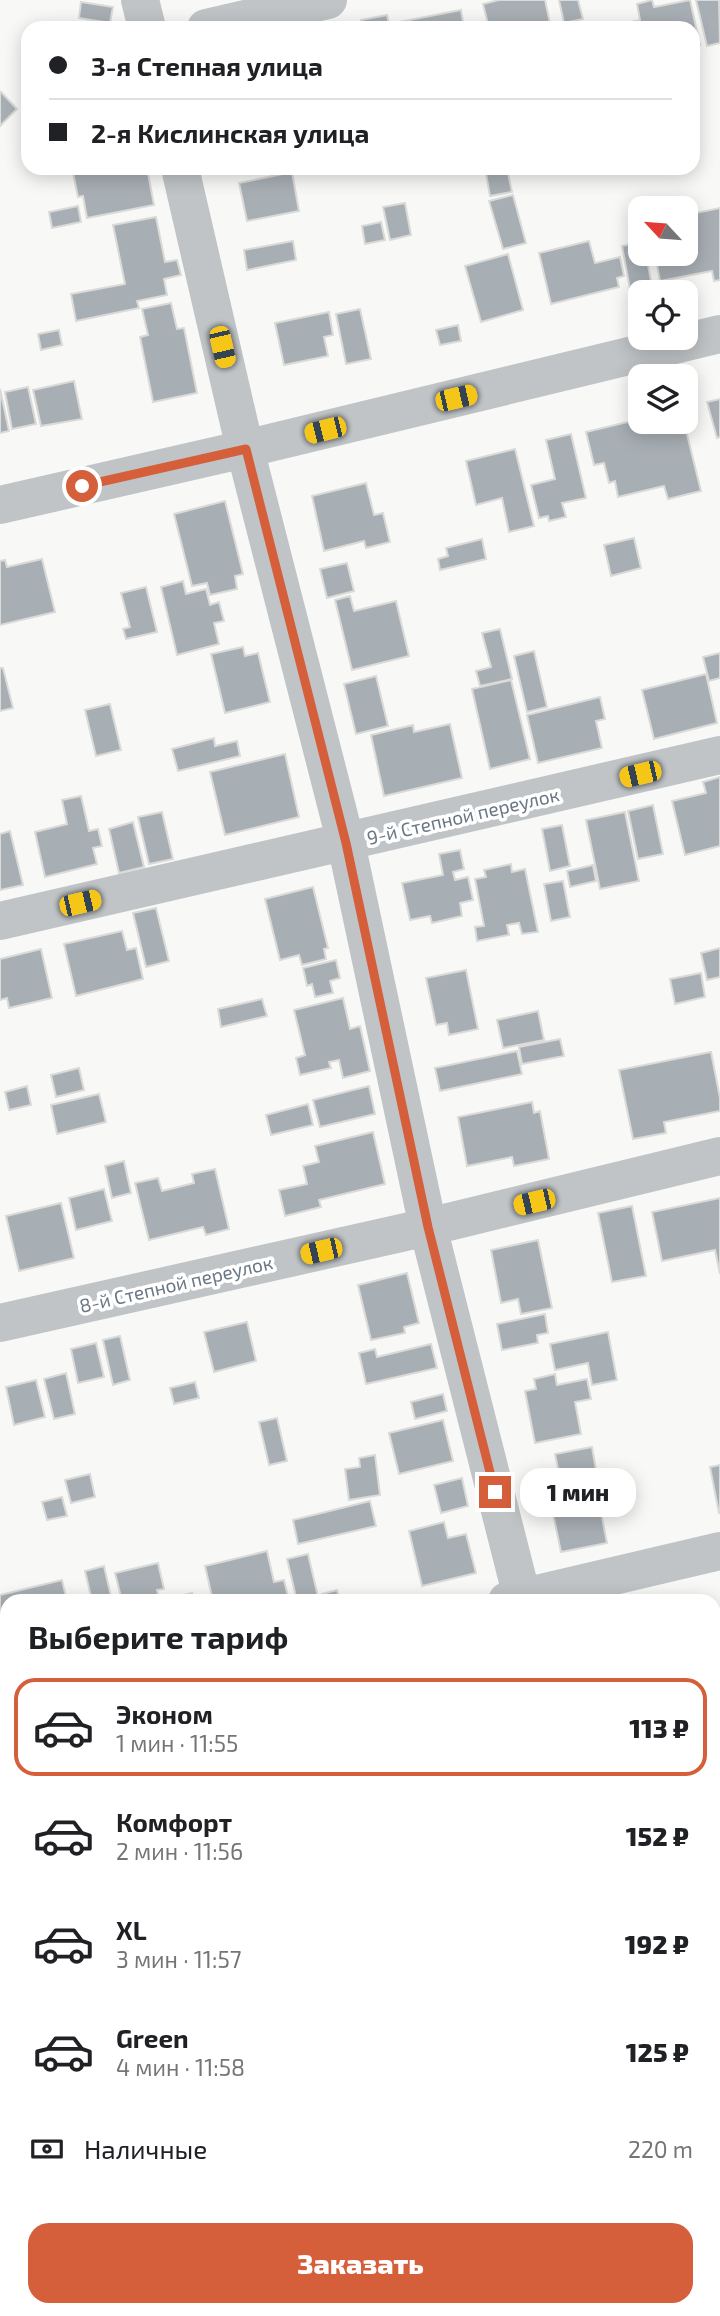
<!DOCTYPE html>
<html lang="ru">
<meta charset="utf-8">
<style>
:root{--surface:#fff;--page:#f6f6f6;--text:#202124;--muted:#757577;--line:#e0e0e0;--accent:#d45f3a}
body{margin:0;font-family:"Exo 2",sans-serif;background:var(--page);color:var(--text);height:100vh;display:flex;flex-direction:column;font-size:26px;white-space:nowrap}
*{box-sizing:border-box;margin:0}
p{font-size:23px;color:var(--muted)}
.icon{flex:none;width:38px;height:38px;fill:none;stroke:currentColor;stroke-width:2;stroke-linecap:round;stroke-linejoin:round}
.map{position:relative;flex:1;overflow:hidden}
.drawer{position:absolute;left:0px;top:1594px;width:721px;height:723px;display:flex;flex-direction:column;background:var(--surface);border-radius:21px 21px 0 0;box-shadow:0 4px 18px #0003}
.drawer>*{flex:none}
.guide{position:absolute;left:21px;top:21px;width:679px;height:154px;border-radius:21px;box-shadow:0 4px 18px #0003;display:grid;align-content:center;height:154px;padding:0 28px;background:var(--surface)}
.needle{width:46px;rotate:296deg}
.buttons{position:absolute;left:628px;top:196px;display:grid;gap:14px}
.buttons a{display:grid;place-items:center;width:70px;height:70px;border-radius:14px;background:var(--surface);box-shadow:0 4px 18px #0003;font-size:35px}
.end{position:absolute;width:32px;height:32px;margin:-16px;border:9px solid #d45f3a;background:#fff;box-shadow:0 0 0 4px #fff}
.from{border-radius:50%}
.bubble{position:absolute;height:49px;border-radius:21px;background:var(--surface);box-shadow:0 4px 18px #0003;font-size:23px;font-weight:800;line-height:49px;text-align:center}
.car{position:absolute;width:21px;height:42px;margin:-21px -10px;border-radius:9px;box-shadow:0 0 5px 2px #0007;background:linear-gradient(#f5c518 24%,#345 0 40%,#f5c518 0 76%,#345 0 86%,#f5c518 0)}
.guide b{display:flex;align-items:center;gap:24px;height:66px;font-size:26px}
.guide b+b{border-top:2px solid var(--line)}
.guide i{width:18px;height:18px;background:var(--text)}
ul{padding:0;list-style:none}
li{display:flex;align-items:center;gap:21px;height:98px;margin:0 14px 10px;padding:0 14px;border:4px solid transparent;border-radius:21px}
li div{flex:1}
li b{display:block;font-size:26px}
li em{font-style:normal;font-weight:800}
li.active{border-color:var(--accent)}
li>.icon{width:63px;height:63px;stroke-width:1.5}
h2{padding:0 28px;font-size:32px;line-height:84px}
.pay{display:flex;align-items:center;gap:18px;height:77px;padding:0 28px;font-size:26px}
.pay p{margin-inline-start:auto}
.button{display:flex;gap:14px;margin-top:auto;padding:14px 28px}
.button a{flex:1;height:80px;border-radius:21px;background:var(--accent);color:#fff;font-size:28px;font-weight:800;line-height:80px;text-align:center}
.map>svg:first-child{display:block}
</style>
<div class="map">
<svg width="720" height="2316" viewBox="0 0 720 2316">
<rect width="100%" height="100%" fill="#f8f8f6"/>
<path fill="#a8afb4" stroke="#dadad8" stroke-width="2" d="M499,0H545L551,28H489L483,4Z
M559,0H578L583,19L564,23Z
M652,0L654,7L690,0L700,45L693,47V28H633L631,22L640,20L637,4Z
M696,0H719L720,43L707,46Z
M81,2L113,7L110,23L79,18Z
M461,10L464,28H400L399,22Z
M387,15L390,28H363L361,20Z
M1,92L17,109L0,126V93Z
M72,168H147L154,205L87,218L83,196L78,197Z
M485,168H507L512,192L490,196Z
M292,172L299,211L247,221L239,183Z
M513,195L526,243L503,249L489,201Z
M405,203L411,235L390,240L383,207Z
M78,206L81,222L52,228L49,212Z
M720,208V280L714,281L712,271L660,281L655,254H686V215Z
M156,217L165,262L177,260L181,275L164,279L167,295L137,301L139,308L76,321L71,294L125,284L113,225Z
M381,222L385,240L365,244L362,226Z
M293,241L296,260L247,270L244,250Z
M589,241L595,263L620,257L624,276L617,278L619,287L551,304L539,253Z
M640,242V254H646L653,292H640V298L632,300L622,246Z
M508,254L523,310L481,322L465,266Z
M171,303L177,329L184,328L197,393L153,402L140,337L148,335L142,309Z
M360,309L371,359L346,364L336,314Z
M329,312L333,335L324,337L328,356L284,365L275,323Z
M458,325L461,341L440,345L436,330Z
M59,330L62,345L41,350L38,334Z
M74,381L82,419L41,426L33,390Z
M28,387L36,424L12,429L5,392Z
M0,389L9,431L0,433Z
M720,399V437L717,438L707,402Z
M640,419V422H684L701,491L668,499L664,486L618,497L615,481L609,483L604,463L594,465L586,432Z
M571,434L586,498L562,503L566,517L549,521L548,516L539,518L531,485L555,479L546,440Z
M515,449L534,526L509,532L502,498L476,505L466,461Z
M366,483L374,515L383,513L390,542L366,548L364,541L324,551L312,496Z
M225,501L243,574L235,576L237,589L210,595L207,583L192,586L174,514Z
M634,538L641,568L611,576L604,545Z
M482,539L486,559L440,570L438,559L448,556L446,548Z
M42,559L55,612L0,625V561L5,560L7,567Z
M347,563L354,591L327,598L320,569Z
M183,581L186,594L206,589L210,605L219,602L224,621L214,623L219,644L177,655L161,587Z
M146,587L157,632L126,639L123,629L130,627L121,593Z
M350,596L354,611L396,601L409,656L352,670L335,600Z
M500,629L512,679L480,686L476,671L491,667L482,633Z
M243,647L245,656L258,653L270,702L225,713L211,654Z
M534,651L547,707L527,712L514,656Z
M720,653V678L709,681L703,657Z
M0,668H3L13,708L0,711Z
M706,674L717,723L654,739L642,690Z
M376,676L388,726L356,734L344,684Z
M511,680L530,759L490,769L472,689Z
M600,697L605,719L596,721L602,748L538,763L527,715Z
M110,704L121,750L96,756L85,710Z
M450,724L462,778L384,796L371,735L413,725L414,732Z
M214,738L215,746L237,741L240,756L178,771L172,749Z
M285,754L299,817L225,835L210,772Z
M720,777V846L685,855L672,801L706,793L703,782Z
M81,796L89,831L98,829L102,846L93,848L97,864L45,877L35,832L67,824L62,800Z
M653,805L663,854L638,859L628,811Z
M162,812L173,859L149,864L138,817Z
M625,812L639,881L600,889L586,820Z
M133,822L144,867L119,873L109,829Z
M562,825L570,866L550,871L542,829Z
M10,831L23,885L0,890V834Z
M460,850L464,869L453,872L455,880L468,877L473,900L460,903L462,916L432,923L430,916L410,920L402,883L443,875L439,854Z
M511,864L512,872L525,869L538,932L522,934L519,923L507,925L509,935L477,941L475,927L484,926L475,879L486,877L484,870Z
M593,865L596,881L570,887L567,871Z
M563,881L570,917L551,921L544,884Z
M313,887L328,948L324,949L326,959L302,965L299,955L280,960L265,899Z
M156,908L169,961L146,967L133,913Z
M122,931L127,950L136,948L143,979L76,996L64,944Z
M720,948V977L707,980L701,953Z
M41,949L52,998L9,1008L7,998L0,1000V959Z
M336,960L340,978L330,981L333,993L315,997L312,984L307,986L303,968Z
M466,970L478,1029L449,1035L447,1023L436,1025L426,978Z
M701,973L705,997L675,1004L670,979Z
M343,998L350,1029L360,1026L370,1071L343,1078L339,1060L329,1062L331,1068L300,1075L296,1058L305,1055L294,1010Z
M262,999L267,1016L221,1027L218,1009Z
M538,1011L544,1040L503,1048L497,1020Z
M560,1039L564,1056L522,1064L519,1047Z
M517,1051L522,1074L440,1091L435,1068Z
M711,1052L720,1098V1111L664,1122L666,1133L633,1139L619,1070Z
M79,1068L84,1090L56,1097L51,1075Z
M27,1086L31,1105L9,1110L5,1092Z
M369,1086L375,1114L320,1127L313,1100Z
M99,1094L106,1122L57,1134L51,1105Z
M532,1102L534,1113L540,1111L549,1159L514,1166L512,1157L467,1166L458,1117Z
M308,1104L313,1125L271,1135L266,1115Z
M373,1132L385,1184L319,1200L321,1207L285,1216L279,1190L307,1184L303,1166L319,1162L315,1146Z
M124,1161L131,1193L112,1198L105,1166Z
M215,1169L229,1229L206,1235L203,1227L149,1240L135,1183L158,1178L162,1191L194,1183L192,1174Z
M104,1189L112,1221L76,1230L69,1198Z
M720,1198V1274L715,1250L662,1261L652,1212Z
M61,1203L74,1258L19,1271L6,1216Z
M632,1206L646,1276L612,1282L598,1213Z
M538,1240L552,1308L521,1314L518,1299L501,1303L491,1250Z
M407,1273L419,1323L404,1327L405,1333L371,1340L358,1285Z
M545,1314L548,1333L537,1335L538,1343L502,1350L497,1324Z
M247,1322L256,1361L214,1372L204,1332Z
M608,1332L617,1380L592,1385L588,1363L555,1370L550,1344Z
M120,1336L130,1380L113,1385L103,1340Z
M96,1343L104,1377L78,1383L71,1349Z
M431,1344L437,1368L366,1384L359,1353L375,1349L377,1357Z
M66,1373L75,1414L54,1419L44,1379Z
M555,1374L557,1385L587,1379L591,1399L575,1402L581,1434L535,1443L525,1391L536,1389L534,1379Z
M36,1380L45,1417L14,1425L6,1387Z
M195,1382L199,1398L174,1404L170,1388Z
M443,1394L447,1411L415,1419L411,1402Z
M277,1418L287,1461L269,1465L259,1422Z
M443,1420L453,1461L399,1474L389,1433Z
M592,1447L596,1470L560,1478L555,1454Z
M375,1455L380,1495L349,1500L345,1469L360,1467L359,1458Z
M720,1465V1513H719L710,1467Z
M90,1474L95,1497L71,1503L65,1480Z
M462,1478L468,1506L441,1513L434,1485Z
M595,1481L607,1543L561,1552L548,1490Z
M62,1497L67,1516L47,1520L42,1502Z
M370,1501L376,1526L298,1544L293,1520Z
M444,1522L448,1538L466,1534L476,1573L422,1586L409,1531Z
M267,1551L274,1582L284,1580L289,1601H213L205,1566Z
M308,1554L319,1601H297L287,1559Z
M158,1563L164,1589L157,1590L160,1601L192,1593L194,1601H122L115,1573Z
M104,1566L112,1601H92L85,1571Z
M62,1580L67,1601H7V1639L0,1641V1595Z
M337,1590L340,1601H324L322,1594Z
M720,1624V1645L714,1646V1625Z
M720,1838V1901L714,1871V1839Z
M7,2025V2074L0,2075V2026Z
M720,2067V2150L714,2151V2069Z
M720,2153V2174L714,2175V2155Z"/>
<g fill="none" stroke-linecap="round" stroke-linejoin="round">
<path stroke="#c0c4c7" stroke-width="38" d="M140,0L147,28
M206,28L328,0
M180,168L245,449L346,843L428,1227L523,1601
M0,505L245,449L720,334
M0,921L720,755
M0,1323L428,1227L720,1156
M507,1601L720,1551
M0,1722L7,1720
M714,1991L720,1989
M0,2160L7,2158
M693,2310L695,2316"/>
</g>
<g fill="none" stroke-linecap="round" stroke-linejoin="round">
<path stroke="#d45f3a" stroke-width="9" d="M82,486L246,449L346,843L428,1227L495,1492"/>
</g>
<g text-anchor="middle" stroke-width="7" stroke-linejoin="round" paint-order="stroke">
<g font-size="19" fill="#6a7884" stroke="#fff">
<text transform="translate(463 816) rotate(-13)" y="7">9-й Степной переулок</text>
<text transform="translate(176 1284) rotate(-13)" y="7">8-й Степной переулок</text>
</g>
</g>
</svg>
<div class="buttons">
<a><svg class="needle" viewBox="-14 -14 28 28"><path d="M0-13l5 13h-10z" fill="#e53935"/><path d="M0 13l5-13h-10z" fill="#757577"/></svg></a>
<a><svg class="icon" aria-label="locate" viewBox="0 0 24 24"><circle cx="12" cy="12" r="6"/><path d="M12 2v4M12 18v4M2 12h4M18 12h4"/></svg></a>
<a><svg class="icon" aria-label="layers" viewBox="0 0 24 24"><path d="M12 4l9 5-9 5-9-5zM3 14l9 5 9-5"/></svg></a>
</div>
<i class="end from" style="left:82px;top:486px"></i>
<i class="end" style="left:495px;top:1492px"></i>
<div class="bubble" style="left:520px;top:1468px;width:116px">1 мин</div>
<i class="car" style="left:222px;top:347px;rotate:167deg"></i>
<i class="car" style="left:456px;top:398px;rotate:77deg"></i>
<i class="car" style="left:325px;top:430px;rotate:256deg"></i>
<i class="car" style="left:640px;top:774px;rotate:257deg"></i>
<i class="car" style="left:80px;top:903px;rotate:77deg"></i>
<i class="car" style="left:534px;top:1202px;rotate:257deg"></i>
<i class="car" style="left:321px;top:1251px;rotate:257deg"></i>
<div class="guide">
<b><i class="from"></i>3-я Степная улица</b>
<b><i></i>2-я Кислинская улица</b>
</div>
<section class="drawer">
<h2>Выберите тариф</h2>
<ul>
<li class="active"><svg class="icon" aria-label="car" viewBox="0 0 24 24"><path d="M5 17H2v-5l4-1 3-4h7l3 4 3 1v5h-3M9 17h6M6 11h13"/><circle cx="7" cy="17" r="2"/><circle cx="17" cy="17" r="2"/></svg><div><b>Эконом</b><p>1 мин · 11:55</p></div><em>113 ₽</em></li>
<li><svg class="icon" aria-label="car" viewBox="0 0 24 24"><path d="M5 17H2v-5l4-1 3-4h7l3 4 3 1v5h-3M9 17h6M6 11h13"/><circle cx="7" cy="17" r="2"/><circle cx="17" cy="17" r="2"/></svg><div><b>Комфорт</b><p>2 мин · 11:56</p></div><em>152 ₽</em></li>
<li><svg class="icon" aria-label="car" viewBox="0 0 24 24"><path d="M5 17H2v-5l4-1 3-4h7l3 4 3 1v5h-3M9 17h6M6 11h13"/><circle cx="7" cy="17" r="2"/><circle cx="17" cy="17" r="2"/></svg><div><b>XL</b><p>3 мин · 11:57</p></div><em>192 ₽</em></li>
<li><svg class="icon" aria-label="car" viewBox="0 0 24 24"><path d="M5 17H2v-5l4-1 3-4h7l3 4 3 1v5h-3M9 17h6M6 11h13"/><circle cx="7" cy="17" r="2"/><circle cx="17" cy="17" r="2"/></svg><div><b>Green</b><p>4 мин · 11:58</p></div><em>125 ₽</em></li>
</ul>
<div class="pay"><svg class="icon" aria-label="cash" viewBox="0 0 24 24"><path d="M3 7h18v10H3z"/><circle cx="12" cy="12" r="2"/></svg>Наличные<p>220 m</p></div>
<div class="button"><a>Заказать</a></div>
</section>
</div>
